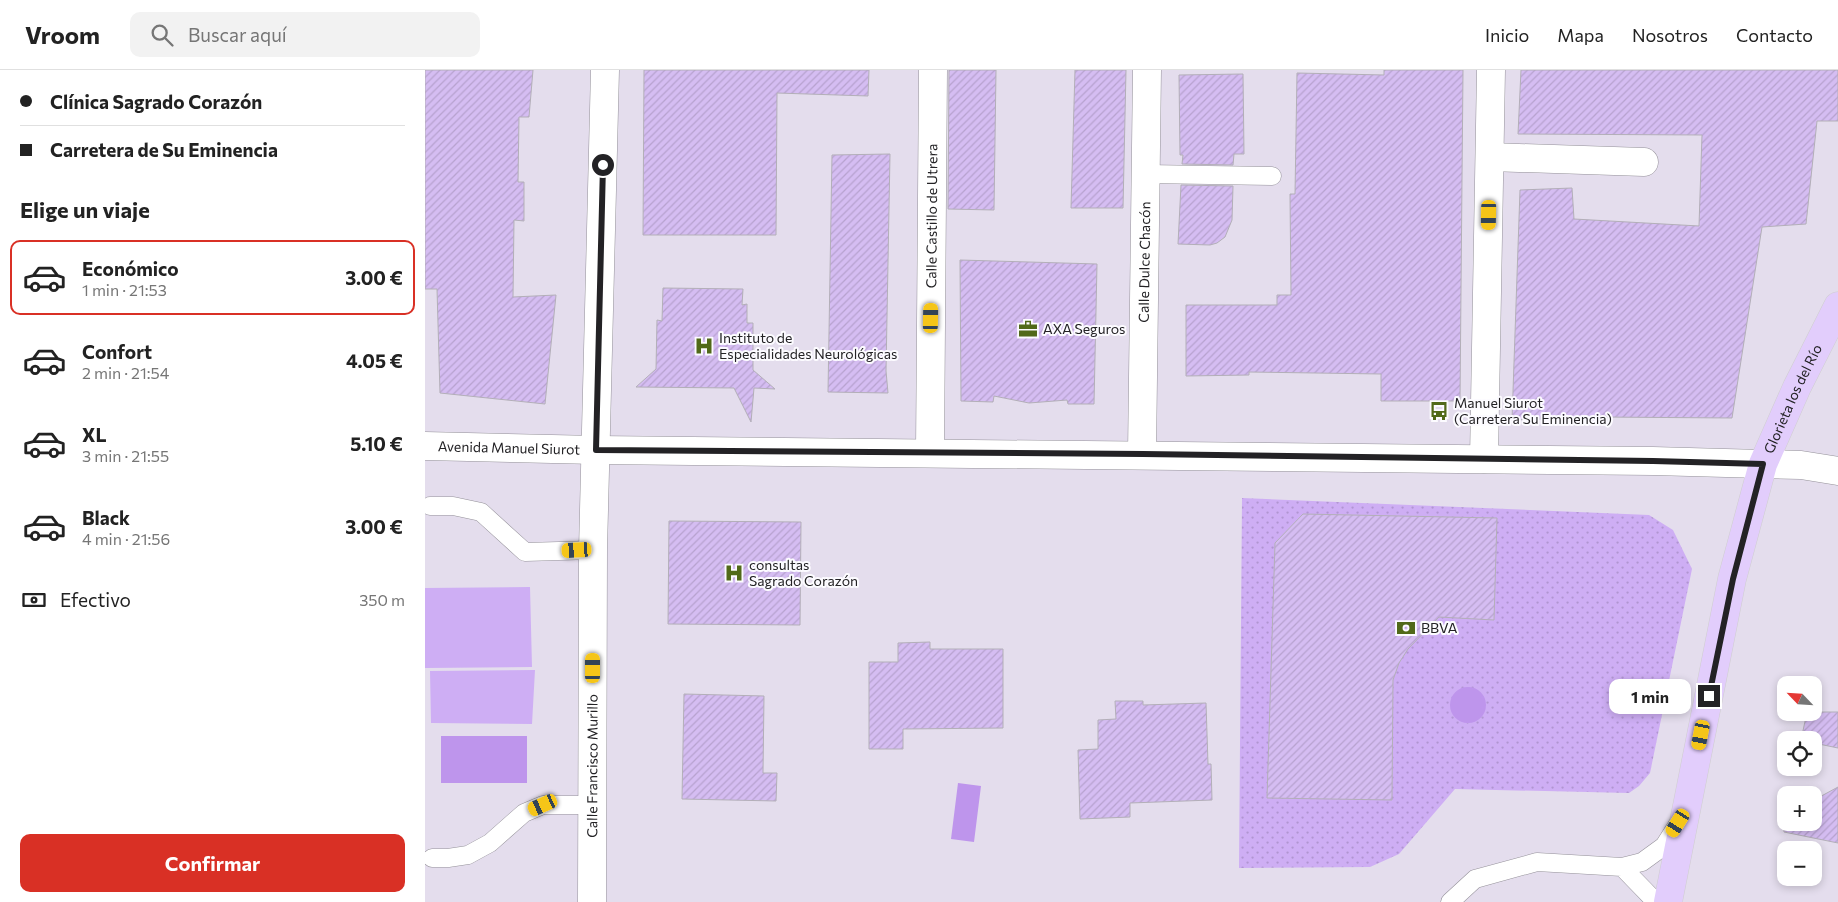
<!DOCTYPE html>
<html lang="es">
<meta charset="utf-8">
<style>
:root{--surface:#fff;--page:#f2f2f2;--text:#222;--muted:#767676;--line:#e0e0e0;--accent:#d93025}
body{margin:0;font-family:Commissioner,sans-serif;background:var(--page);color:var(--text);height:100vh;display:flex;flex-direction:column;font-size:19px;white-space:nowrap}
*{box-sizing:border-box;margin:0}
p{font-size:16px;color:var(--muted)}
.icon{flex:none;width:28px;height:28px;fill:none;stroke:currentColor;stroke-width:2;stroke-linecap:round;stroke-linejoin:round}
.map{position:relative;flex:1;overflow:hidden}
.side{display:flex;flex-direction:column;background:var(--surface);width:425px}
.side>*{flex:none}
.banner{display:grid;align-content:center;height:110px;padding:0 20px;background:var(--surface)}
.needle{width:32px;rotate:295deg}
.buttons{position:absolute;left:1352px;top:606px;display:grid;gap:10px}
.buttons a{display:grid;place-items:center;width:45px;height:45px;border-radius:10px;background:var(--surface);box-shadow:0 2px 8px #0003;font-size:25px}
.end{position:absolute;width:22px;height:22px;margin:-11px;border:6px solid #232225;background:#fff;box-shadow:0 0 0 2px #fff}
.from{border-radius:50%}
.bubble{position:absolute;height:35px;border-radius:10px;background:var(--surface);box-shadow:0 2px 8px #0003;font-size:16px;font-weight:700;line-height:35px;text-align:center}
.car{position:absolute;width:15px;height:30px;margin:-15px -8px;border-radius:6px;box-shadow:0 0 4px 1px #0007;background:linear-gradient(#f5c518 24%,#345 0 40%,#f5c518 0 76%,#345 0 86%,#f5c518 0)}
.banner b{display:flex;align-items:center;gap:18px;height:48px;font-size:19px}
.banner b+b{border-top:1px solid var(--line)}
.banner i{width:12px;height:12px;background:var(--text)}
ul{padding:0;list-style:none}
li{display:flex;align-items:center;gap:15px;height:75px;margin:0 10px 8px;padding:0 10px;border:2px solid transparent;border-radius:10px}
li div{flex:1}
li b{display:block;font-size:19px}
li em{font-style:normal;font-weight:700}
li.on{border-color:var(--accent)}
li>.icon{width:45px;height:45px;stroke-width:1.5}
h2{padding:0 20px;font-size:22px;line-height:60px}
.pay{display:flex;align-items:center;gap:12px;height:55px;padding:0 20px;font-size:19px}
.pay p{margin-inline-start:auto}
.action{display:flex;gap:10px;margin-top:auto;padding:10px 20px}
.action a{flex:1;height:58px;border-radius:10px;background:var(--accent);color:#fff;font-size:20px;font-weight:700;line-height:58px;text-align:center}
header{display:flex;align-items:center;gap:30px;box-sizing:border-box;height:70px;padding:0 25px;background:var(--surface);border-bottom:1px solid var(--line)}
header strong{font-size:24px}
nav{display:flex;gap:28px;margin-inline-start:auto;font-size:18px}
.search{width:350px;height:45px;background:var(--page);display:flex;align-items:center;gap:12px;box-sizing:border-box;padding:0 18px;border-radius:10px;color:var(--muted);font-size:19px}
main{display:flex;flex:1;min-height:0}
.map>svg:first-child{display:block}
</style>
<header>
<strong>Vroom</strong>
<div class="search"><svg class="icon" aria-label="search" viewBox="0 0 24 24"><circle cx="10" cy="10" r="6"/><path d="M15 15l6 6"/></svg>Buscar aquí</div>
<nav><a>Inicio</a><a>Mapa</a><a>Nosotros</a><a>Contacto</a></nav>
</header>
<main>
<section class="side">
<div class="banner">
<b><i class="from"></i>Clínica Sagrado Corazón</b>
<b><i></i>Carretera de Su Eminencia</b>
</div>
<h2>Elige un viaje</h2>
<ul>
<li class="on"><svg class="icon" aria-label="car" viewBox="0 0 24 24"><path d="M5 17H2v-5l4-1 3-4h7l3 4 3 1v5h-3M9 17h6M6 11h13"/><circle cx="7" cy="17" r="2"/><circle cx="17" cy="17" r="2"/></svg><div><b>Económico</b><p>1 min · 21:53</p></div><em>3.00 €</em></li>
<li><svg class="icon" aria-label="car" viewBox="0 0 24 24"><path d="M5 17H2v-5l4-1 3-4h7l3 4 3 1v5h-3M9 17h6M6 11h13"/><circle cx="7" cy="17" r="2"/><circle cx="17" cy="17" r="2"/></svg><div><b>Confort</b><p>2 min · 21:54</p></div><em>4.05 €</em></li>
<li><svg class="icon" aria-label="car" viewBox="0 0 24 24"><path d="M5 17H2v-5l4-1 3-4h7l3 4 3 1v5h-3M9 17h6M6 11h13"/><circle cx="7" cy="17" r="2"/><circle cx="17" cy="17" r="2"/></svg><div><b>XL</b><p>3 min · 21:55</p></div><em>5.10 €</em></li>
<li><svg class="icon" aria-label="car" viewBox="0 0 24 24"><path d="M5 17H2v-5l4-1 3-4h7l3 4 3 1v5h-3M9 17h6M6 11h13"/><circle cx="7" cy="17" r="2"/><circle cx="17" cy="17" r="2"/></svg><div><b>Black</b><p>4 min · 21:56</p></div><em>3.00 €</em></li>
</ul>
<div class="pay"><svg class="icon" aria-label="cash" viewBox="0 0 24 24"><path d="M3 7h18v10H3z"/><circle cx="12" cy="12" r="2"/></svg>Efectivo<p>350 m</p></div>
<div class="action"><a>Confirmar</a></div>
</section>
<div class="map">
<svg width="1413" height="832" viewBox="0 0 1413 832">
<defs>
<pattern id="garden-dots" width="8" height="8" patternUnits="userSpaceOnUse" patternTransform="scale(1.25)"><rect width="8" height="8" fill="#ceaef4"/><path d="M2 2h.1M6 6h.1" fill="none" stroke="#b195d1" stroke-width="1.8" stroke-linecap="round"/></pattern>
<pattern id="building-hatch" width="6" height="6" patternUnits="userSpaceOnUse" patternTransform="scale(1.25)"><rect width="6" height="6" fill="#d5bdf2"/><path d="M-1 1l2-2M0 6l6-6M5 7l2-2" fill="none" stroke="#b7a2cf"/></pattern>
</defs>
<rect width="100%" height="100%" fill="#f0ecf6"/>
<path fill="#e4dded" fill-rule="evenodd" d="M0,0H1413V832H0ZM1361,615H1389V642H1361ZM1361,670H1389V698H1361ZM1361,725H1389V752H1361ZM1361,780H1389V808H1361Z"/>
<path fill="url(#garden-dots)" d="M817,428L1224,445L1248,460L1267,499L1225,703L1214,716L1204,723L1030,719L974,784L945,797L814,798Z"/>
<path fill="#ceaef4" d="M105,517L107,597L0,598V518Z
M110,600L107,654L6,653L5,601Z"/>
<path fill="#be95ec" d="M1025 635a18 18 0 1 1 36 0a18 18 0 1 1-36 0Z
M16,666H102V713H16Z
M533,713L556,716L549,772L526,769Z"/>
<path fill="url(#building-hatch)" stroke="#b3afb8" d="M0,0H108L104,47H94L93,112H99V151L89,150L88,227L131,225L120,334L15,323L12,219H0Z
M219,0H444L443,26L352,23L351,165H218Z
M524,0H571L569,140L523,139Z
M650,0H701L698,138H646Z
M959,0H1038L1035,331H956V304L824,302V305L761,306V235H852V225H866L865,124H870L872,3L959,5Z
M1096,0H1413V51H1392L1381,154L1337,157L1307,348L1175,347L1087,350L1095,120L1147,118L1149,149L1274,156L1277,65L1093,64Z
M818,4L819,84H809L808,95L757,94L758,85H755L754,5Z
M465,84L461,301L463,323L403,322L407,85Z
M756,115L808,116L807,150L800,167L792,173L785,175L753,174Z
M535,190L672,194L669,334H643L642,330L604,333L569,326L568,332L536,331Z
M238,218L318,219L317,235L322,234V253H328V300L350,319L329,318L326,352L309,318L211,317L231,299L232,250L237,251Z
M878,444L1072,448L1069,550L1014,547L983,579L974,593L968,610L967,730L842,728L850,473Z
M244,451L376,452L375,555L243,554Z
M505,572V579H578V658L478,659V679H444V592H473V573Z
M259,624L339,626L338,703H352L351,731L257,729Z
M690,631H718V635L781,633L783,694H786L787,730L705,733V747L655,749L653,680L673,679V650L691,649Z
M1382,642H1413V678L1389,673V670H1376Z
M1413,717V773L1359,762L1358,732L1361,733V752H1389V730Z"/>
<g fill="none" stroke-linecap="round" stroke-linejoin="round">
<g stroke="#949199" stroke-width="19">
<path id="lane" d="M721,104L847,106
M5,436H28L56,442L100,482L168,480
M7,788H23L43,785L65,773L99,743L118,735H167
M1197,797L1231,832
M1025,832L1050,809L1112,792L1197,797L1217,792L1239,776L1253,754"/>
</g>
<g stroke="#949199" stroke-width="29">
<g id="street">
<path d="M1065,87L1219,92"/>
<path id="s1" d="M505,382L508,0"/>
<path id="s2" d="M717,384L722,0"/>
<path d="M1059,389L1066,0"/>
<path id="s3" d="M167,832L168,480L180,0"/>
</g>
</g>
<g stroke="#949199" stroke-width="29">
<g id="secondary">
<path id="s4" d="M0,376L171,380L1228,391L1376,395L1413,401"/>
</g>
</g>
<g stroke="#cfcecf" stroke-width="29">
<g id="primary">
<path id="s5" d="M1243,832L1307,509L1338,394L1372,317L1413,236"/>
</g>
</g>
<use href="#lane" stroke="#fff" stroke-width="18"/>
<use href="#street" stroke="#fff" stroke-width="28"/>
<use href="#secondary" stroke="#fff" stroke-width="28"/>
<use href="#primary" stroke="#e2cdfc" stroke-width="28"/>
</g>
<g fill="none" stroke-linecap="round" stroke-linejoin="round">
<path stroke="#232225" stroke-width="6" d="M178,95L171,380L718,384L1228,391L1338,394L1308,509L1284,626"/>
</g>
<defs>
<g id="office-bare" transform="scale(1.5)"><path d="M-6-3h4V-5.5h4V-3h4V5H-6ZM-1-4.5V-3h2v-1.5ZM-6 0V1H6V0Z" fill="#516919" stroke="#fcfbff" stroke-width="2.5" paint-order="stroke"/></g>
<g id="hospital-bare" transform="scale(1.5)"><path d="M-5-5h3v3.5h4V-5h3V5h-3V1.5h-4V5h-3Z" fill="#516919" stroke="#fcfbff" stroke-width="2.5" paint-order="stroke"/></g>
<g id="bus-bare" transform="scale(1.5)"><path d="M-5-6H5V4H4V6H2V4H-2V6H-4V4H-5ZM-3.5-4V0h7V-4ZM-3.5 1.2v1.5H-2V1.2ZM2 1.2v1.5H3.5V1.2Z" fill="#516919" stroke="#fcfbff" stroke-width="2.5" paint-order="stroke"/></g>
<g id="bank-bare" transform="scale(1.5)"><path d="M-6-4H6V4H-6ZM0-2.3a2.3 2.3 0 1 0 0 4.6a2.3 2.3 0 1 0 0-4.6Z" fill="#516919" stroke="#fcfbff" stroke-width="2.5" paint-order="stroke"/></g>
</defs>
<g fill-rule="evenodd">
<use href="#office-bare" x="603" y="259"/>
<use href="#hospital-bare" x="279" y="276"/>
<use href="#bus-bare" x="1014" y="341"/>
<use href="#hospital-bare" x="309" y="503"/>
<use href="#bank-bare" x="981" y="558"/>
</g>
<g text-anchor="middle" stroke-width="4" stroke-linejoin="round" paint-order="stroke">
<g font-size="14" fill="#232225" stroke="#fcfbff">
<text dy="5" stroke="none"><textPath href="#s1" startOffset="236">Calle Castillo de Utrera</textPath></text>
<text dy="5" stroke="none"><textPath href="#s2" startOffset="192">Calle Dulce Chacón</textPath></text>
<text dy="5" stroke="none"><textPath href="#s5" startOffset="520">Glorieta los del Río</textPath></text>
<text dy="5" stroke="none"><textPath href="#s4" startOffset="84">Avenida Manuel Siurot</textPath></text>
<text dy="5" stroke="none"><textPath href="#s3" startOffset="136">Calle Francisco Murillo</textPath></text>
</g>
<g font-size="14" fill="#232225" stroke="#fcfbff" text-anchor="start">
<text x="618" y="264">AXA Seguros</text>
<text x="294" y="273">Instituto de<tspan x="294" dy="16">Especialidades Neurológicas</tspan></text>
<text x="1029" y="338">Manuel Siurot<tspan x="1029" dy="16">(Carretera Su Eminencia)</tspan></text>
<text x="324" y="500">consultas<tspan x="324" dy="16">Sagrado Corazón</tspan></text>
<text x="996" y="563">BBVA</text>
</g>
</g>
</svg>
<div class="buttons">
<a><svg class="needle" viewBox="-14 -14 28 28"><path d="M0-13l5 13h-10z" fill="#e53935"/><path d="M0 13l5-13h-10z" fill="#767676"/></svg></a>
<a><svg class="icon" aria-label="locate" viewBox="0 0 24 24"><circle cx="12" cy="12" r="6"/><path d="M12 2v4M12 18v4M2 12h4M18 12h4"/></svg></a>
<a>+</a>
<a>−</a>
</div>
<i class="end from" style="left:178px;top:95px"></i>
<i class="end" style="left:1284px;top:626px"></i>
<div class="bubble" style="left:1184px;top:609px;width:82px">1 min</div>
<i class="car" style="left:1064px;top:145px;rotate:181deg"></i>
<i class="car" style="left:506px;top:248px;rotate:1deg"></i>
<i class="car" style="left:152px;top:480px;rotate:267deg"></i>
<i class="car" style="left:168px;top:598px;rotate:0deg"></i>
<i class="car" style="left:1276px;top:665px;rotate:191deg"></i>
<i class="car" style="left:118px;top:735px;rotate:246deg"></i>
<i class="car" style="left:1253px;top:753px;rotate:212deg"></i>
</div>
</main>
